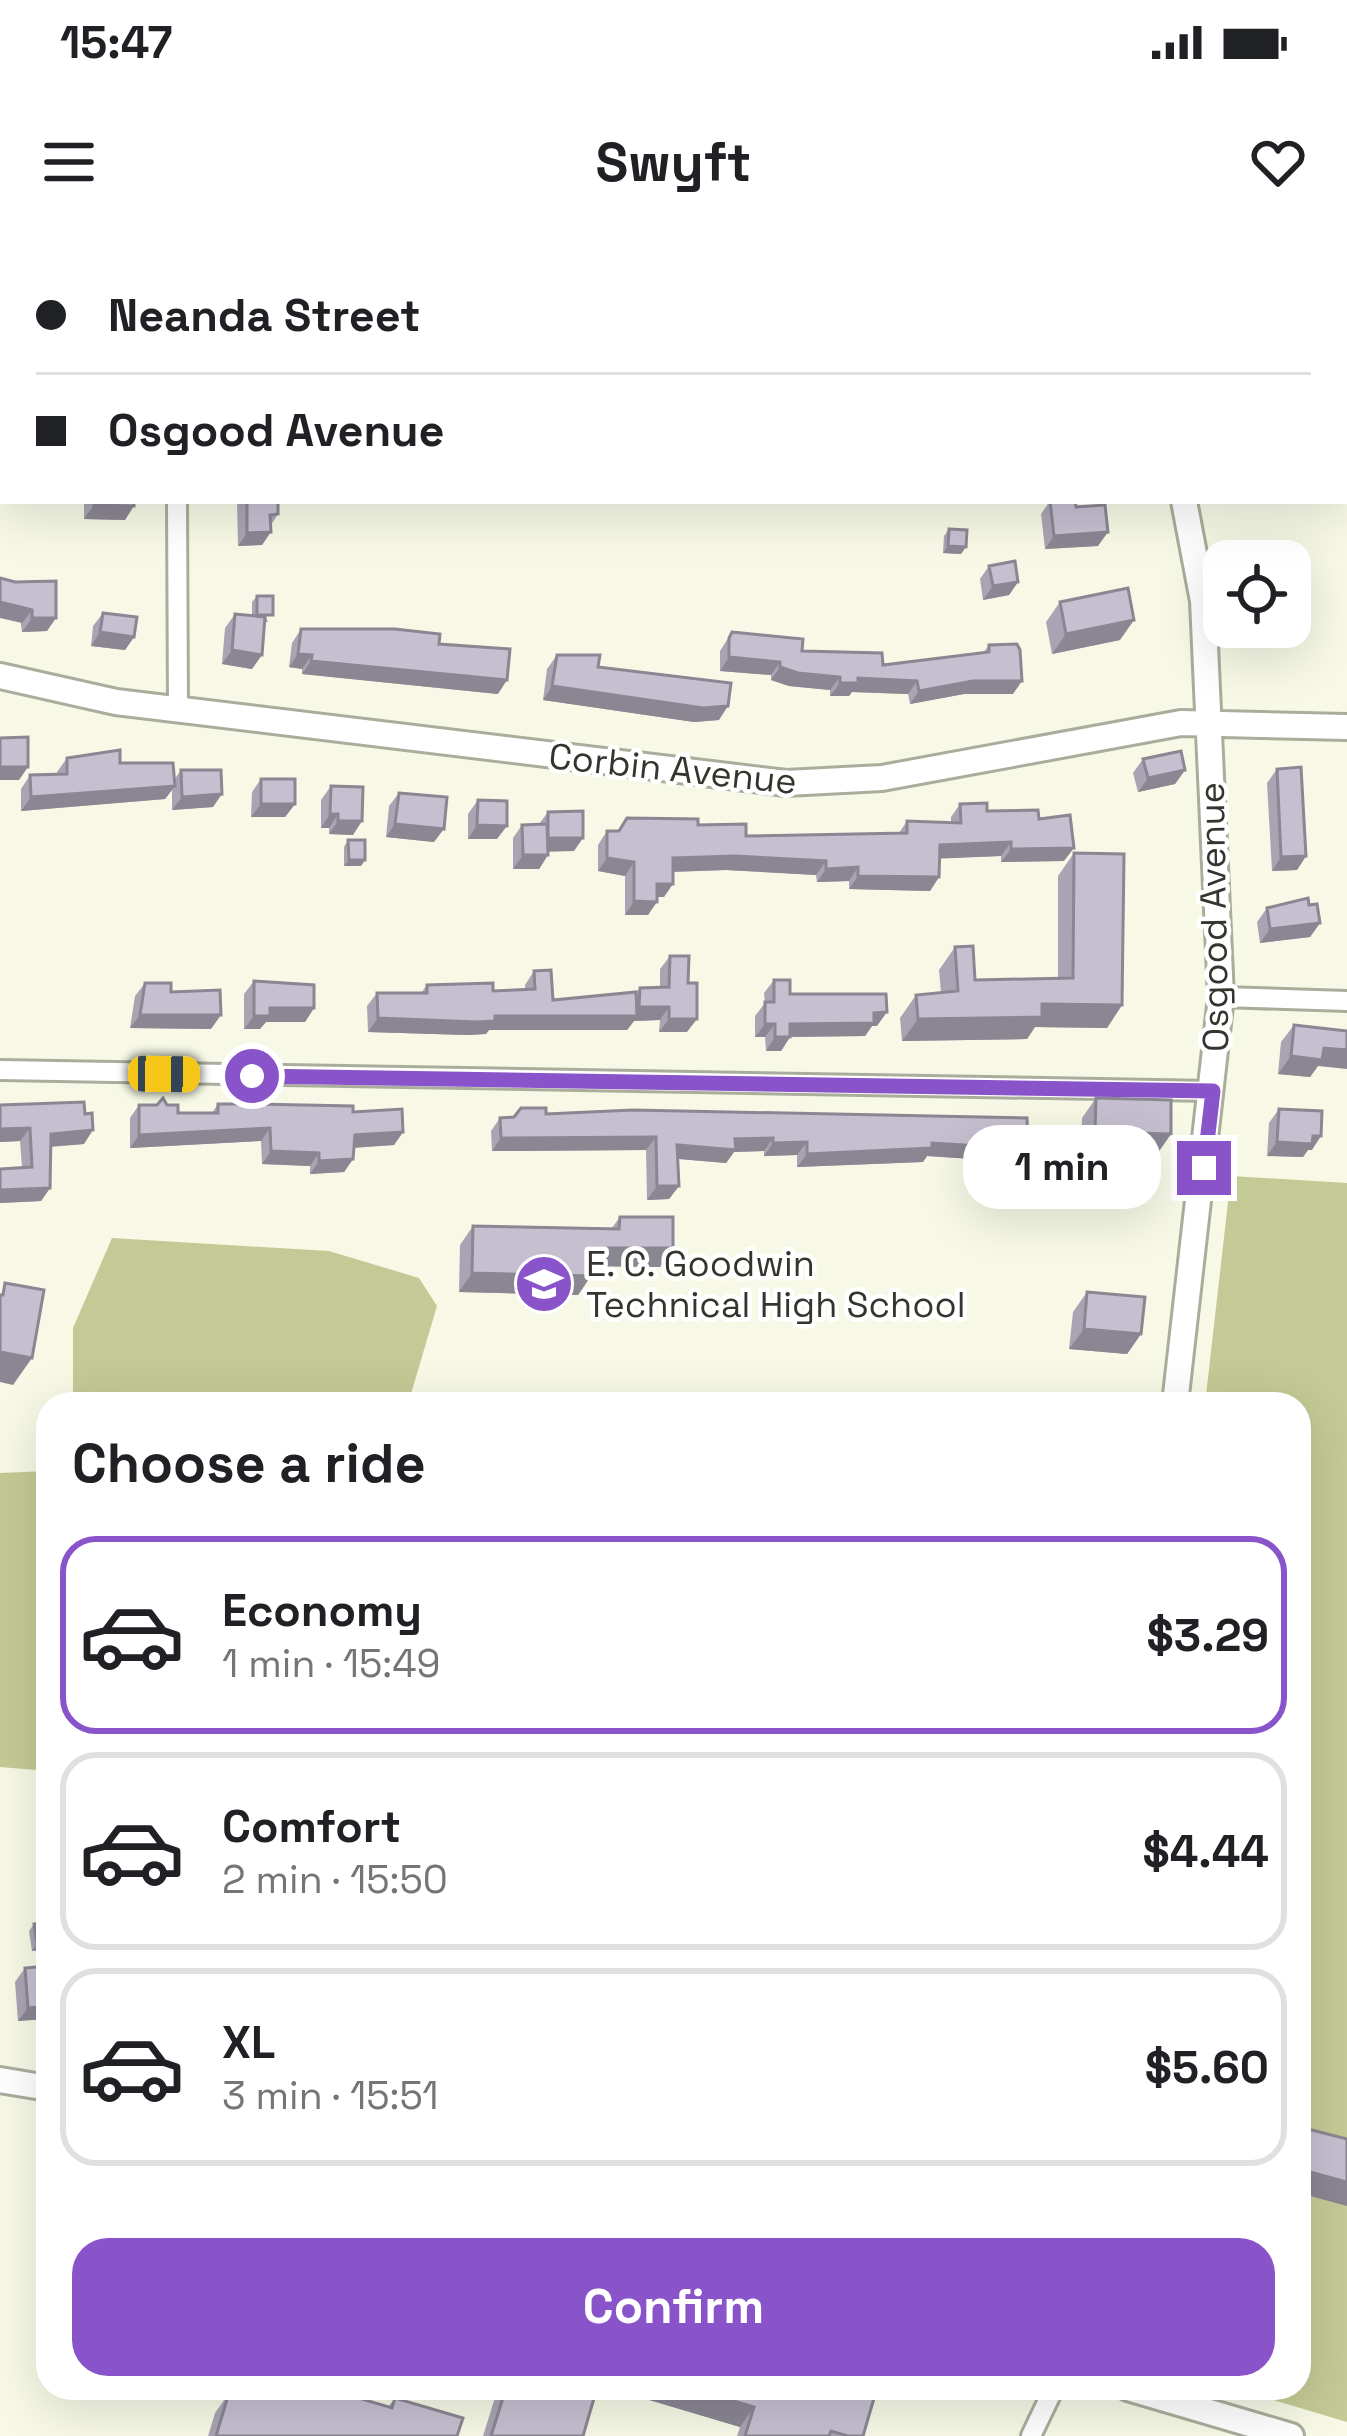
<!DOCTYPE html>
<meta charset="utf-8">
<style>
:root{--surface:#fff;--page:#f2f2f2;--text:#202124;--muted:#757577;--line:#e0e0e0;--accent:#8953ca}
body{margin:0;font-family:"Space Grotesk",sans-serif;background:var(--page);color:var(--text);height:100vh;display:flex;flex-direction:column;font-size:45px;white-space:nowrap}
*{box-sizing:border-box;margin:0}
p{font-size:39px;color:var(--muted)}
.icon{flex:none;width:66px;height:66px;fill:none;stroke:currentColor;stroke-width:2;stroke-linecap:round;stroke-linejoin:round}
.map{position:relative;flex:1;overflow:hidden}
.side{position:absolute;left:36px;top:1152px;width:1275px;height:1008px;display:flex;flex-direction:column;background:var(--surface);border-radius:36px;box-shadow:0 12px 48px #0002}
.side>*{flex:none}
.guide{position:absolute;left:0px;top:0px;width:1347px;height:264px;box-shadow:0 12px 48px #0002;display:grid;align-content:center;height:264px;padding:0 36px;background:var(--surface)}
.buttons{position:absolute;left:1203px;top:300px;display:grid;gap:24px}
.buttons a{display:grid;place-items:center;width:108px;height:108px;border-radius:24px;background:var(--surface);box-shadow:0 12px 48px #0002;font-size:60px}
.end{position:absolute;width:54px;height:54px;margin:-27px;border:15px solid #8953ca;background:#fff;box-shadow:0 0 0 6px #fff}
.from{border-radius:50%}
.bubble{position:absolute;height:84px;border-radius:36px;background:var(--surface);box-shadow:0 12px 48px #0002;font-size:39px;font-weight:800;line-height:84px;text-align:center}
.car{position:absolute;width:36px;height:72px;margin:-36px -18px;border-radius:15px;box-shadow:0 0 9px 3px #0007;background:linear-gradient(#f5c518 24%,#345 0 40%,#f5c518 0 76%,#345 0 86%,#f5c518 0)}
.guide b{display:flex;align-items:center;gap:42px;height:114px;font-size:45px}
.guide b+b{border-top:3px solid var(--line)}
.guide i{width:30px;height:30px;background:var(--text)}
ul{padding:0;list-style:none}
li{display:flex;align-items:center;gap:36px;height:198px;margin:0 24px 18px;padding:0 12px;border:6px solid var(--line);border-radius:36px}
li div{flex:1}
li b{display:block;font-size:45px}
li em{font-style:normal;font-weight:800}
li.active{border-color:var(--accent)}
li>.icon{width:108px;height:108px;stroke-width:1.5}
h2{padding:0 36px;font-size:54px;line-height:144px}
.action{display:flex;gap:24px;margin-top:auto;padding:24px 36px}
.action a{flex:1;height:138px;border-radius:36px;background:var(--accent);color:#fff;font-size:48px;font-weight:800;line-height:138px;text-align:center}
.status{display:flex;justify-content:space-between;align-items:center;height:84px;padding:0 60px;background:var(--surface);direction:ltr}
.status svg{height:33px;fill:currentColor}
header{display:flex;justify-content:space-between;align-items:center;height:156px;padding:0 36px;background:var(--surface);font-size:54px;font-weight:800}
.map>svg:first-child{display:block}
</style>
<div class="status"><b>15:47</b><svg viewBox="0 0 49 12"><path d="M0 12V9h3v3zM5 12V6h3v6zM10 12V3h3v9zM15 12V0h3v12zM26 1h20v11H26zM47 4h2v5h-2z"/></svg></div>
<header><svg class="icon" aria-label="menu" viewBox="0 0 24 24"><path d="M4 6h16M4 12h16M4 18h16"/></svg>Swyft<svg class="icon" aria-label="heart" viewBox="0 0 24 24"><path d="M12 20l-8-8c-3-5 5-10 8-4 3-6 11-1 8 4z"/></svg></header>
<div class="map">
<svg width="1347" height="2196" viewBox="0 0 1347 2196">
<rect width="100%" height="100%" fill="#f7f9e6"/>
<path fill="#c4ca95" d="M1231,936L1347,943V2182L1233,2148H1299V1164H1205Z
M112,998L329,1011L419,1038L437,1066L408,1164H73V1088Z
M48,1231V1531L0,1527V1233Z"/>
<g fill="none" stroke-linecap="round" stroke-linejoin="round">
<g stroke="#aaad9b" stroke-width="24">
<path id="street" d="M176,0V3
M177,261L178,470
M1221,757L1347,761
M0,830L1213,851
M1031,2196L1054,2148"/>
</g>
<g stroke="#aaad9b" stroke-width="30">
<path id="secondary" d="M1011,0L1013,3
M0,436L116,462L786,543L882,538L1181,483L1347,487
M1175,1164L1221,757L1203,361L1184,261
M0,1840L48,1848
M1128,2148L1291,2196"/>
</g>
<use href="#street" stroke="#fff" stroke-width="18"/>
<use href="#secondary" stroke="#fff" stroke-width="24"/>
</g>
<path fill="#a9a4b3" d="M84,261H134L125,280L84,279Z
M237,261H278V274L271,285L262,305L238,306Z
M1050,261L1076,267L1098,306L1045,309L1041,274Z
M949,289L961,314L943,313L944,296Z
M989,326L1018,342L1009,355L983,360L980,339Z
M15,342L47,391L22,392Z
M257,356L268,382H265L252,429L222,424L225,388L235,374L252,376V362Z
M1060,362L1120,400L1052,414L1046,382Z
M103,373L134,397L125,410L91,406L93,386Z
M301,389L439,404L498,454L302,434V429L289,427L292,403Z
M732,392L802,411L883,425L984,412L989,405L1013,454H964L910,464L908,454L852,452L849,456H830V450L789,446L771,440V435L720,431V411Z
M557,415L719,480L694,482L543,460L547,429Z
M67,518L120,523L174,540L181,530L213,567L172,570V550L165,559L21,571V549L30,535H57V532Z
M1143,519L1185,530L1175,544L1138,552L1133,533Z
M1277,529L1306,616L1297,630L1272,631L1267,543Z
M261,539L295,564L285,577H251L252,552Z
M331,546L353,595L329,594V588H321V560Z
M399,553L434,602L386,597L389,566Z
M478,560L497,599H468V574Z
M960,564L987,571L1039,579L1064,621L1001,622V616L940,618L939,637L930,651L849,649V641L817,642L816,635L726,630L673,632L664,657H657L648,675H625V636L598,631V605L607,591H617L627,578L698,585L746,596L899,593L907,581L951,583V577Z
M548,572L574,611H548V615L539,629H513V598L522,585L539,584Z
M348,600L361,626H344V607Z
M1074,613L1122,765L1107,788L1035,787L1027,799L902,801L900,778L916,755L941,753L939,730L955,707L975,740L1058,738V636Z
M1309,665L1320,683L1310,697L1260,703L1257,682L1267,668Z
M670,716L687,792H659L660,780L634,781L627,790H489L486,794L467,795L368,792L367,766L377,753H421L427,745L493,751L525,749V745L534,731L553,760L636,753L640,748L660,747V729Z
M774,740L790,754L877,786H872L865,796L790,797L781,811H766L765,797H755V776L765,763L764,753Z
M254,741L314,768L305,782H266L260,789H244V754Z
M145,743L171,752L211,789L130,788L135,756Z
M1294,785L1318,826L1310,837L1278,834L1281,802Z
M1096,858L1171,894L1157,914L1081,912L1082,878Z
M218,864L353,872L403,892L394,905L354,908L353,919L344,932L310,934V926L262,924L261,901L130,908V878L139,865H167L178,873H212Z
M0,865L84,904L51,907L50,948L41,961L0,963V929L22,927L20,901L0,902Z
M1279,869L1312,910H1308L1303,917L1267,916L1269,883Z
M546,874L1028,909L1018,922L927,916L923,922L797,927V915L764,916V911L734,912L726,923L678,919L679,946L669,959L647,960L646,910L492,911L491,891L500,878Z
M1015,929L1026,966L1006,967L1005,943Z
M620,977L673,1008L660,1027L591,1026V1036L578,1055L459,1052L460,1005L473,986L611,989Z
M1087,1052L1141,1094L1127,1114L1069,1109L1073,1072Z
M34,1684L48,1709L32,1711L29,1691Z
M48,1726V1778L18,1781L15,1742L25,1728Z
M236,2148H325L388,2167L395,2158L457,2196H208L215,2173L229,2153L234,2154Z
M498,2148H597L583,2196H483Z
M609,2148H877L863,2196H737L740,2187Z"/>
<path fill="#8a8692" d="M94,265L134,266L125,280L84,279Z
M271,292L262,305L238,306L247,293Z
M1108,292L1098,306L1045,309L1054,296Z
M948,306L966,307L961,314L943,313Z
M1018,342L1009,355L983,360L993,346Z
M0,362L32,370L22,383L0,378Z
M32,378H56L47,391L22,392Z
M1134,380L1120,400L1052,414L1066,394Z
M100,392L134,397L125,410L91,406Z
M232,410L262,415L252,429L222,424Z
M298,414L312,415L302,429L289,427Z
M729,417L780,422L771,435L720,431Z
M311,421L507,440L498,454L302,434Z
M780,427L840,437L830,450L789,446L771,440Z
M858,438L917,441L908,454L852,452L849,456H830L840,443Z
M973,441H1022L1013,454H964L910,464L919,451Z
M552,446L728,466L719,480L694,482L543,460Z
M0,527H28L19,540H0Z
M1185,530L1175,544L1138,552L1148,538Z
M175,546L165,559L21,571L31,557Z
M222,554L213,567L172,570L182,557Z
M261,564H295L285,577H251Z
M330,574H338L329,588H321Z
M338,581H362L353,595L329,594Z
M395,584L444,589L434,602L386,597Z
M477,585L507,586L497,599H468Z
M548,598H583L574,611L539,612Z
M1011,602L1001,616L931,619L940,605Z
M1074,608L1064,621L1001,622L1011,609Z
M523,615H548L539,629H513Z
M735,616L826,621L816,635L726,630L664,632L673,618Z
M1306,616L1297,630L1272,631L1281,617Z
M607,618L634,622L625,636L598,631Z
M349,620H365L361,626H344Z
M858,627L849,641L817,642L826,629Z
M858,636L939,637L930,651L849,649Z
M657,644H673L664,657H648Z
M634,661L657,662L648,675H625Z
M1320,683L1310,697L1260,703L1270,689Z
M1042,764L1122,765L1107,788L1035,787L1027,799L902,801L918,779Z
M639,767H669L660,780L634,781L627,790H489L486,794L467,795L368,792L378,778L633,776Z
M270,768H314L305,782H266L260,789H244L254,776Z
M887,772L877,786H872L865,796L781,797L790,784Z
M140,775H221L211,789L130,788Z
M669,779H697L687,792H659Z
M765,784H775L765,797H755Z
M775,797H790L781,811H766Z
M1324,808L1347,810V829L1318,826L1310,837L1278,834L1291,816Z
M30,888L20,901L0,902V889Z
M270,888L261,901L130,908L139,895Z
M93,890L84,904L42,907L51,894Z
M403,892L394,905L346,908L355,895Z
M1095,892L1171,894L1157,914L1081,912Z
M1313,896H1321L1312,910H1308L1303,917L1267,916L1277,902Z
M656,897L646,910L492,911L501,898Z
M773,898L764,911L734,912L726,923L668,918L677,905Z
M807,902L797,915L764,916L773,903Z
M932,903L1028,909L1018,922L927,916L923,922L797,927L807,914Z
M271,911L319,913L310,926L262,924Z
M353,919L344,932L310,934L319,921Z
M657,946H679L669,959L647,960Z
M50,948L41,961L0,963V950Z
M1015,953H1036L1026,966L1006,967Z
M591,1008H673L660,1027L578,1026Z
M472,1033L591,1036L578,1055L459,1052Z
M1084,1089L1141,1094L1127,1114L1069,1109Z
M0,1112L32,1118L13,1145L0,1142Z
M48,1703V1709L32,1711L37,1704Z
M48,1766L47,1779L18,1781L28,1768Z
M1299,1929L1347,1942V1966L1299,1953Z
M609,2148H691L754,2167L740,2187Z"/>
<path fill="#c5bfd0" stroke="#8a8692" stroke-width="3" d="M0,38H3V67H0Z
M94,261H134V266L94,265Z
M247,261H278V274L270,275L271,292L247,293Z
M1050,261H1075L1076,267L1105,265L1108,292L1054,296Z
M949,289L967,290L966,307L948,306Z
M1015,321L1018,342L993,346L989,326Z
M0,338L15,342L56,341V378H32V370L0,362Z
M1128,348L1134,380L1066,394L1060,362Z
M257,356H273V375H257Z
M103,373L137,377L134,397L100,392Z
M235,374L265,377L262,415L232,410Z
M301,389H395L440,394L439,404L510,409L507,440L311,421L312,415L298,414Z
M732,392L803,399L802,411L882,413L883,425L989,412V405L1017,404L1020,410L1022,441H973L919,451L917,441L858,438V443H840V437L798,433L780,427V422L729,417V398Z
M557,415H600L598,427L731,443L728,466L703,468L552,446Z
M28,497V527H0V498Z
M120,510V523H173L175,546L31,557L30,535L67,534V518Z
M1181,511L1185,530L1148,538L1143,519Z
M1301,527L1306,616L1281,617L1277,529Z
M181,530H221L222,554L182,557Z
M261,539H295V564H261Z
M331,546L363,547L362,581H338V574H330Z
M399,553L447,557L444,589L395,584Z
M478,560L507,561V586L477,585Z
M987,563V571L1038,570L1039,579L1070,575L1074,608L1011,609V602L940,605L939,637L858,636V627L826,629V621L735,616L673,618V644H657V662L634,661V622L607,618V591H619L627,578L698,579V585L746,584V596L907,593V581L961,583L960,564Z
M583,571V598H548V572Z
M547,584L548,615H523L522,585Z
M348,600H365V620H349Z
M1074,613L1124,614L1122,765L1042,764V777L918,779L916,755L958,751L955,707L973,706L975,740L1073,738Z
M1308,658L1309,665L1317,664L1320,683L1270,689L1267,668Z
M670,716H689L688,743H697V779H669V767H639L640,748L669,747Z
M551,730L553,760L636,752L637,776H495V781L477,782L378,778L377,753H427V745L493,743V751L535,749L534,731Z
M774,740H790V754H886L887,772L874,773V783L790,784V797H775V784H765V762H774Z
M254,741L314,745V768H270V776H254Z
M145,743H171V752L220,750L221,775H140Z
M1294,785L1347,791V810L1324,808L1322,820L1291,816Z
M163,858L167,865H178V873H218V864H249L353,866V872L402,869L403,892L355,895L353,919L319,921V913L271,911L270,888L139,895V865H157Z
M1096,858L1171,860V894L1095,892Z
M84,862L85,874L92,873L93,890L51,894L50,948L0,950V929L32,927L30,888L0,889V865Z
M521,868H546V874L633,870L1027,878L1028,909L932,903V908L807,914V902L773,903V898L735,899L736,910L677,905L679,946H657L656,897L501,898L500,878L514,877Z
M1279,869L1322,871L1321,896H1313L1312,904L1277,902Z
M1015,929H1035L1036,953H1015Z
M620,977H673V1008H591V1036L472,1033L473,986L619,989Z
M5,1043L44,1050L32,1118L0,1112V1055H3Z
M1087,1052L1145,1057L1141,1094L1084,1089Z
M48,1682V1703L37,1704L34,1684Z
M48,1726V1766L28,1768L25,1728Z
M1304,1888L1347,1899V1942L1299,1929V1906Z
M244,2148H325L392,2168L395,2158L463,2178L457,2196H216L229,2153L242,2157Z
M506,2148H597L583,2196H491Z
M691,2148H877L863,2196H848L831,2191L829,2196H745L754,2167Z"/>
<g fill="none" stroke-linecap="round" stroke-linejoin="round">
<path stroke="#8953ca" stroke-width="15" d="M252,836L1213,851L1204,928"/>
</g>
<defs>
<g id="school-disc" transform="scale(3)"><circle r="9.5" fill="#8953ca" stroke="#fff"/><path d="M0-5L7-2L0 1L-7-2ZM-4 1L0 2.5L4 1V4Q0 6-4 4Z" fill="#fff"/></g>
</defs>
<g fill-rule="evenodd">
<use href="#school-disc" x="544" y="1044"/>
</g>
<g text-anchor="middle" stroke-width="9" stroke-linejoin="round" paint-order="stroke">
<g font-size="36" fill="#34352e" stroke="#fff">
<text transform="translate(673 528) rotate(6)" y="13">Corbin Avenue</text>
<text transform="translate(1213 677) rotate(-91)" y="13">Osgood Avenue</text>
</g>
<g font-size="36" fill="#34352e" stroke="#fff" text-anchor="start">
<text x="586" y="1036">E. C. Goodwin<tspan x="586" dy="41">Technical High School</tspan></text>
</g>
</g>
</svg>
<div class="buttons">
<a><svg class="icon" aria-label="locate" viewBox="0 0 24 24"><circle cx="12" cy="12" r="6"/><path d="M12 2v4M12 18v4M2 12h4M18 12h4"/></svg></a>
</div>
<i class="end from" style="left:252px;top:836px"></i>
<i class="end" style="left:1204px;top:928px"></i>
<div class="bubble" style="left:963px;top:885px;width:198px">1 min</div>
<i class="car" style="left:164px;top:834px;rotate:91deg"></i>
<div class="guide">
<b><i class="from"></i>Neanda Street</b>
<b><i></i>Osgood Avenue</b>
</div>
<section class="side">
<h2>Choose a ride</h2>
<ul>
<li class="active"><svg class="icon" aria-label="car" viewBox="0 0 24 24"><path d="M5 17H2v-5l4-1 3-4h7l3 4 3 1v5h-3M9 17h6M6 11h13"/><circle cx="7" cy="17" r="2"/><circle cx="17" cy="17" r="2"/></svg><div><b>Economy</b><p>1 min · 15:49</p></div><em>$3.29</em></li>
<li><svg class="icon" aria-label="car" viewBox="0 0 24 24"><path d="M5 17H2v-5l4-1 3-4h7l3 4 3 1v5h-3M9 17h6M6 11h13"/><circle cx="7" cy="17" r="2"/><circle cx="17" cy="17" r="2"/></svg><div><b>Comfort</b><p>2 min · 15:50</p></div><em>$4.44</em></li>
<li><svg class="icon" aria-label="car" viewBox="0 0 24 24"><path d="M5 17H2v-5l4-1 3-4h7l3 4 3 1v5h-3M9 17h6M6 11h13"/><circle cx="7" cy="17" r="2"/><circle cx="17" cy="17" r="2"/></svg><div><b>XL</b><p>3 min · 15:51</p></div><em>$5.60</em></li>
</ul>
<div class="action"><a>Confirm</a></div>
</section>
</div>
